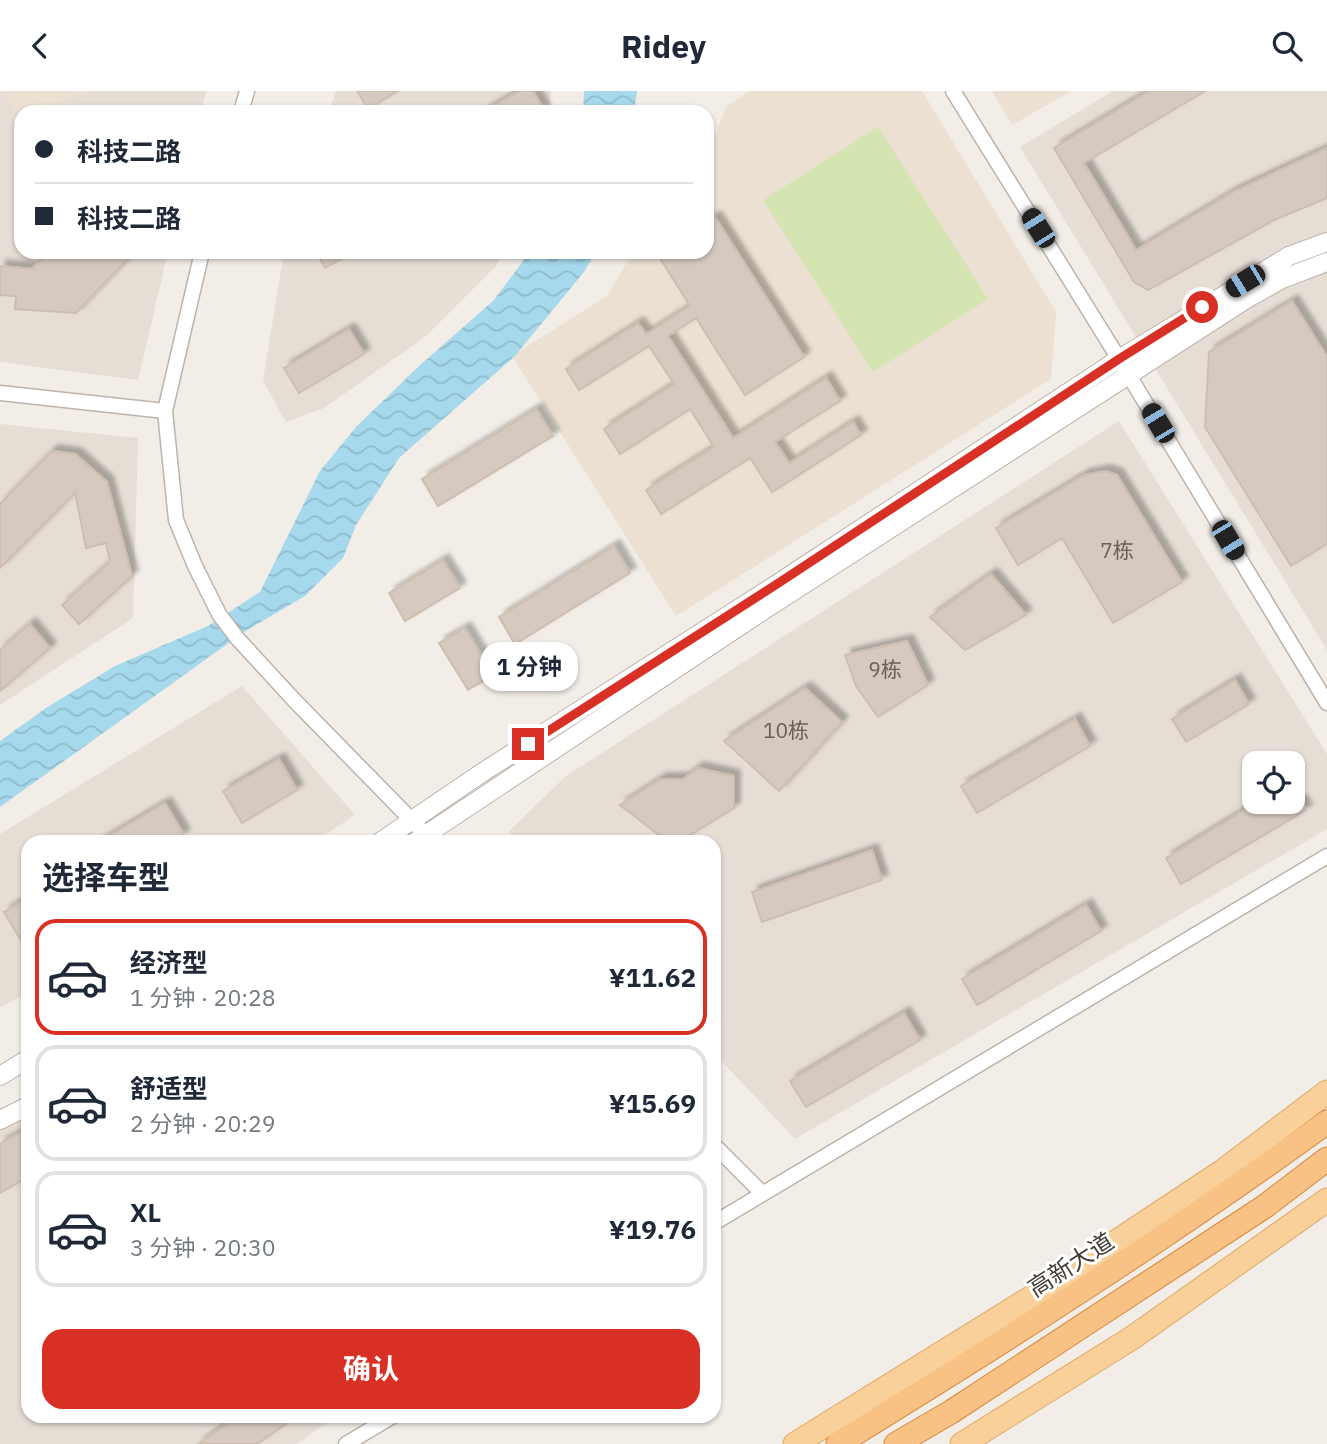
<!DOCTYPE html>
<html lang="zh">
<meta charset="utf-8">
<style>
:root{--surface:#fff;--page:#f2f2f3;--text:#1f2937;--muted:#747a83;--line:#e0e1e3;--accent:#d93025}
body{margin:0;font-family:"IBM Plex Sans","Noto Sans SC",sans-serif;background:var(--page);color:var(--text);height:100vh;display:flex;flex-direction:column;font-size:26px;white-space:nowrap}
*{box-sizing:border-box;margin:0}
p{font-size:23px;color:var(--muted)}
.icon{flex:none;width:38px;height:38px;fill:none;stroke:currentColor;stroke-width:2;stroke-linecap:round;stroke-linejoin:round}
.map{position:relative;flex:1;overflow:hidden}
.sheet{position:absolute;left:21px;top:744px;width:700px;height:588px;display:flex;flex-direction:column;background:var(--surface);border-radius:21px;box-shadow:0 2px 5px #0004}
.sheet>*{flex:none}
.banner{position:absolute;left:14px;top:14px;width:700px;height:154px;border-radius:21px;box-shadow:0 2px 5px #0004;display:grid;align-content:center;height:154px;padding:0 21px;background:var(--surface)}
.fabs{position:absolute;left:1242px;top:660px;display:grid;gap:14px}
.fabs a{display:grid;place-items:center;width:63px;height:63px;border-radius:14px;background:var(--surface);box-shadow:0 2px 5px #0004;font-size:35px}
.end{position:absolute;width:32px;height:32px;margin:-16px;border:9px solid #d93025;background:#fff;box-shadow:0 0 0 4px #fff}
.from{border-radius:50%}
.bubble{position:absolute;height:49px;border-radius:21px;background:var(--surface);box-shadow:0 2px 5px #0004;font-size:23px;font-weight:700;line-height:49px;text-align:center}
.car{position:absolute;width:21px;height:42px;margin:-21px -10px;border-radius:9px;box-shadow:0 0 5px 2px #0007;background:linear-gradient(#222 24%,#8ab4d8 0 40%,#222 0 76%,#8ab4d8 0 86%,#222 0)}
.banner b{display:flex;align-items:center;gap:24px;height:66px;font-size:26px}
.banner b+b{border-top:2px solid var(--line)}
.banner i{width:18px;height:18px;background:var(--text)}
ul{padding:0;list-style:none}
li{display:flex;align-items:center;gap:21px;height:116px;margin:0 14px 10px;padding:0 7px;border:4px solid var(--line);border-radius:21px}
li div{flex:1}
li b{display:block;font-size:26px}
li em{font-style:normal;font-weight:700}
li.selected{border-color:var(--accent)}
li>.icon{width:63px;height:63px;stroke-width:1.5}
h2{padding:0 21px;font-size:32px;line-height:84px}
.button{display:flex;gap:14px;margin-top:auto;padding:14px 21px}
.button a{flex:1;height:80px;border-radius:21px;background:var(--accent);color:#fff;font-size:28px;font-weight:700;line-height:80px;text-align:center}
header{display:flex;justify-content:space-between;align-items:center;height:91px;padding:0 21px;background:var(--surface);font-size:32px;font-weight:700}
.map>svg:first-child{display:block}
</style>
<header><svg class="icon" aria-label="back" viewBox="0 0 24 24"><path d="M15 5l-7 7 7 7"/></svg>Ridey<svg class="icon" aria-label="search" viewBox="0 0 24 24"><circle cx="10" cy="10" r="6"/><path d="M15 15l6 6"/></svg></header>
<div class="map">
<svg width="1327" height="1353" viewBox="0 0 1327 1353">
<defs>
<pattern id="water-waves" width="16" height="10" patternUnits="userSpaceOnUse" patternTransform="scale(1.75)"><rect width="16" height="10" fill="#a6d9ec"/><path d="M0 5q4-4 8 0t8 0" fill="none" stroke="#90bbcb"/></pattern>
<filter id="shadow"><feDropShadow dx="6" dy="-6" stdDeviation="2" flood-color="#0004"/></filter>
</defs>
<rect width="100%" height="100%" fill="#f2ede7"/>
<path fill="#e6ded5" fill-rule="evenodd" d="M0,0H206L201,21H21V161H168L138,289L0,271Z
M336,0H551L550,21H329Z
M1113,0H1327V559L1020,56Z
M284,161H504L495,176L425,246L324,317L286,331L263,290Z
M1119,330L1327,663V738L795,1048L714,962V751H517L508,741L566,685ZM1255,672H1293V710H1255Z
M0,333L138,347L133,527L0,614Z
M242,595L355,724L314,751H28V902L0,916V743Z
M28,1025V1325H338L296,1353H0V1039Z"/>
<path fill="#ebe0d1" d="M5,0H91L35,21H21L19,27Z
M750,0H922L1056,221L1051,288L676,525L512,265L607,205L633,161H707V67L726,16Z
M992,0H1071L1012,34Z"/>
<path fill="#d5e5b1" d="M878,36L988,208L873,281L763,109Z"/>
<path fill="url(#water-waves)" d="M584,0H637L634,21H583Z
M530,161H596L584,181L514,266L399,367L356,434L343,467L305,505L244,541L0,716V650L46,617L115,575L208,535L260,501L320,380L356,336L419,275L493,210Z"/>
<path fill="#d6cac0" stroke="#cebeb0" stroke-width="2" filter="url(#shadow)" d="M357,0H398L368,18Z
M520,0H533L545,21H483Z
M1149,0H1205L1084,72L1136,159L1235,100L1327,57V107L1274,129L1148,199L1134,191L1054,57Z
M715,126L804,266L745,304L696,227L668,245L733,347L826,287L840,310L775,351L789,372L853,331L861,344L772,401L750,367L661,423L646,399L714,356L690,318L620,363L604,338L674,293L649,255L579,299L566,278L638,232L646,243L690,215L656,161H707V131Z
M48,161H134L76,222L15,218L16,205L0,204V175L32,178Z
M316,161H353L325,177Z
M1292,210L1327,266V453L1291,475L1205,336L1209,261Z
M349,238L364,263L299,302L284,277Z
M536,318L553,345L438,415L422,388Z
M52,360L75,363L107,391L132,485L79,533L62,514L110,471L106,452L86,457L75,401L0,477V413Z
M1105,380L1117,384L1182,491L1113,532L1062,447L1018,474L996,437L1084,384Z
M614,455L630,482L515,553L499,526Z
M443,469L460,497L405,530L389,502Z
M991,483L1026,524L965,559L930,526Z
M30,533L50,557L0,600V559Z
M465,537L493,584L468,599L439,552Z
M907,550L928,594L878,626L856,595L845,564Z
M1235,589L1249,613L1186,651L1172,628Z
M805,597L842,631L779,700L724,650Z
M1075,628L1090,655L977,722L961,695Z
M279,668L297,699L242,732L223,700Z
M698,677L734,685V717L679,751H668L620,714L661,688H683Z
M1259,710H1301L1306,719L1181,793L1166,767Z
M165,712L184,744L172,751H99Z
M872,759L882,789L762,831L752,801Z
M28,807V861L4,821Z
M1086,814L1101,840L977,914L962,888Z
M904,922L920,949L806,1016L790,990Z
M28,1037V1086L0,1102V1053Z
M238,1325H297L257,1353H198Z"/>
<g fill="none" stroke-linecap="round" stroke-linejoin="round">
<g stroke="#bdb3aa" stroke-width="17">
<path id="minor" d="M953,0L1119,268L1327,612
M241,21L247,0
M202,161L165,320L176,429L195,475L219,523L237,547L294,609L433,751
M0,302L165,320
M714,1054L763,1103
M714,1132L1327,765
M346,1353L393,1325"/>
</g>
<g stroke="#bdb3aa" stroke-width="20">
<path id="tertiary" d="M380,751L483,681L777,493L1119,268L1289,165L1327,151
M415,751L764,519L1248,207L1282,188L1327,171
M0,985L28,968
M0,1029L28,1015"/>
</g>
<g stroke="#ddaa6a" stroke-width="25">
<path id="primary" d="M795,1353L1037,1203L1223,1080L1327,1001
M962,1353L1132,1247L1327,1109"/>
</g>
<g stroke="#d5883e" stroke-width="25">
<path id="trunk" d="M838,1353C1004,1251 1169,1146 1327,1031
M896,1353L951,1321L1264,1116L1327,1068"/>
</g>
<use href="#minor" stroke="#fff" stroke-width="14"/>
<use href="#tertiary" stroke="#fff" stroke-width="18"/>
<use href="#primary" stroke="#f9d099" stroke-width="23"/>
<use href="#trunk" stroke="#f8c284" stroke-width="23"/>
</g>
<g fill="none" stroke-linecap="round" stroke-linejoin="round">
<path stroke="#d93025" stroke-width="9" d="M528,653L777,493L1119,268L1202,216"/>
</g>
<g text-anchor="middle" stroke-width="6" stroke-linejoin="round" paint-order="stroke">
<g font-size="21" fill="#696058">
<text x="1117" y="467">7栋</text>
<text x="885" y="586">9栋</text>
<text x="786" y="647">10栋</text>
</g>
<g font-size="24" fill="#453d36" stroke="#fff">
<text transform="translate(1071 1174) rotate(-33)" y="8">高新大道</text>
</g>
</g>
</svg>
<div class="fabs">
<a><svg class="icon" aria-label="locate" viewBox="0 0 24 24"><circle cx="12" cy="12" r="6"/><path d="M12 2v4M12 18v4M2 12h4M18 12h4"/></svg></a>
</div>
<i class="end from" style="left:1202px;top:216px"></i>
<i class="end" style="left:528px;top:653px"></i>
<div class="bubble" style="left:480px;top:551px;width:98px">1 分钟</div>
<i class="car" style="left:1038px;top:137px;rotate:328deg"></i>
<i class="car" style="left:1245px;top:190px;rotate:239deg"></i>
<i class="car" style="left:1158px;top:332px;rotate:329deg"></i>
<i class="car" style="left:1228px;top:449px;rotate:149deg"></i>
<div class="banner">
<b><i class="from"></i>科技二路</b>
<b><i></i>科技二路</b>
</div>
<section class="sheet">
<h2>选择车型</h2>
<ul>
<li class="selected"><svg class="icon" aria-label="car" viewBox="0 0 24 24"><path d="M5 17H2v-5l4-1 3-4h7l3 4 3 1v5h-3M9 17h6M6 11h13"/><circle cx="7" cy="17" r="2"/><circle cx="17" cy="17" r="2"/></svg><div><b>经济型</b><p>1 分钟 · 20:28</p></div><em>¥11.62</em></li>
<li><svg class="icon" aria-label="car" viewBox="0 0 24 24"><path d="M5 17H2v-5l4-1 3-4h7l3 4 3 1v5h-3M9 17h6M6 11h13"/><circle cx="7" cy="17" r="2"/><circle cx="17" cy="17" r="2"/></svg><div><b>舒适型</b><p>2 分钟 · 20:29</p></div><em>¥15.69</em></li>
<li><svg class="icon" aria-label="car" viewBox="0 0 24 24"><path d="M5 17H2v-5l4-1 3-4h7l3 4 3 1v5h-3M9 17h6M6 11h13"/><circle cx="7" cy="17" r="2"/><circle cx="17" cy="17" r="2"/></svg><div><b>XL</b><p>3 分钟 · 20:30</p></div><em>¥19.76</em></li>
</ul>
<div class="button"><a>确认</a></div>
</section>
</div>
